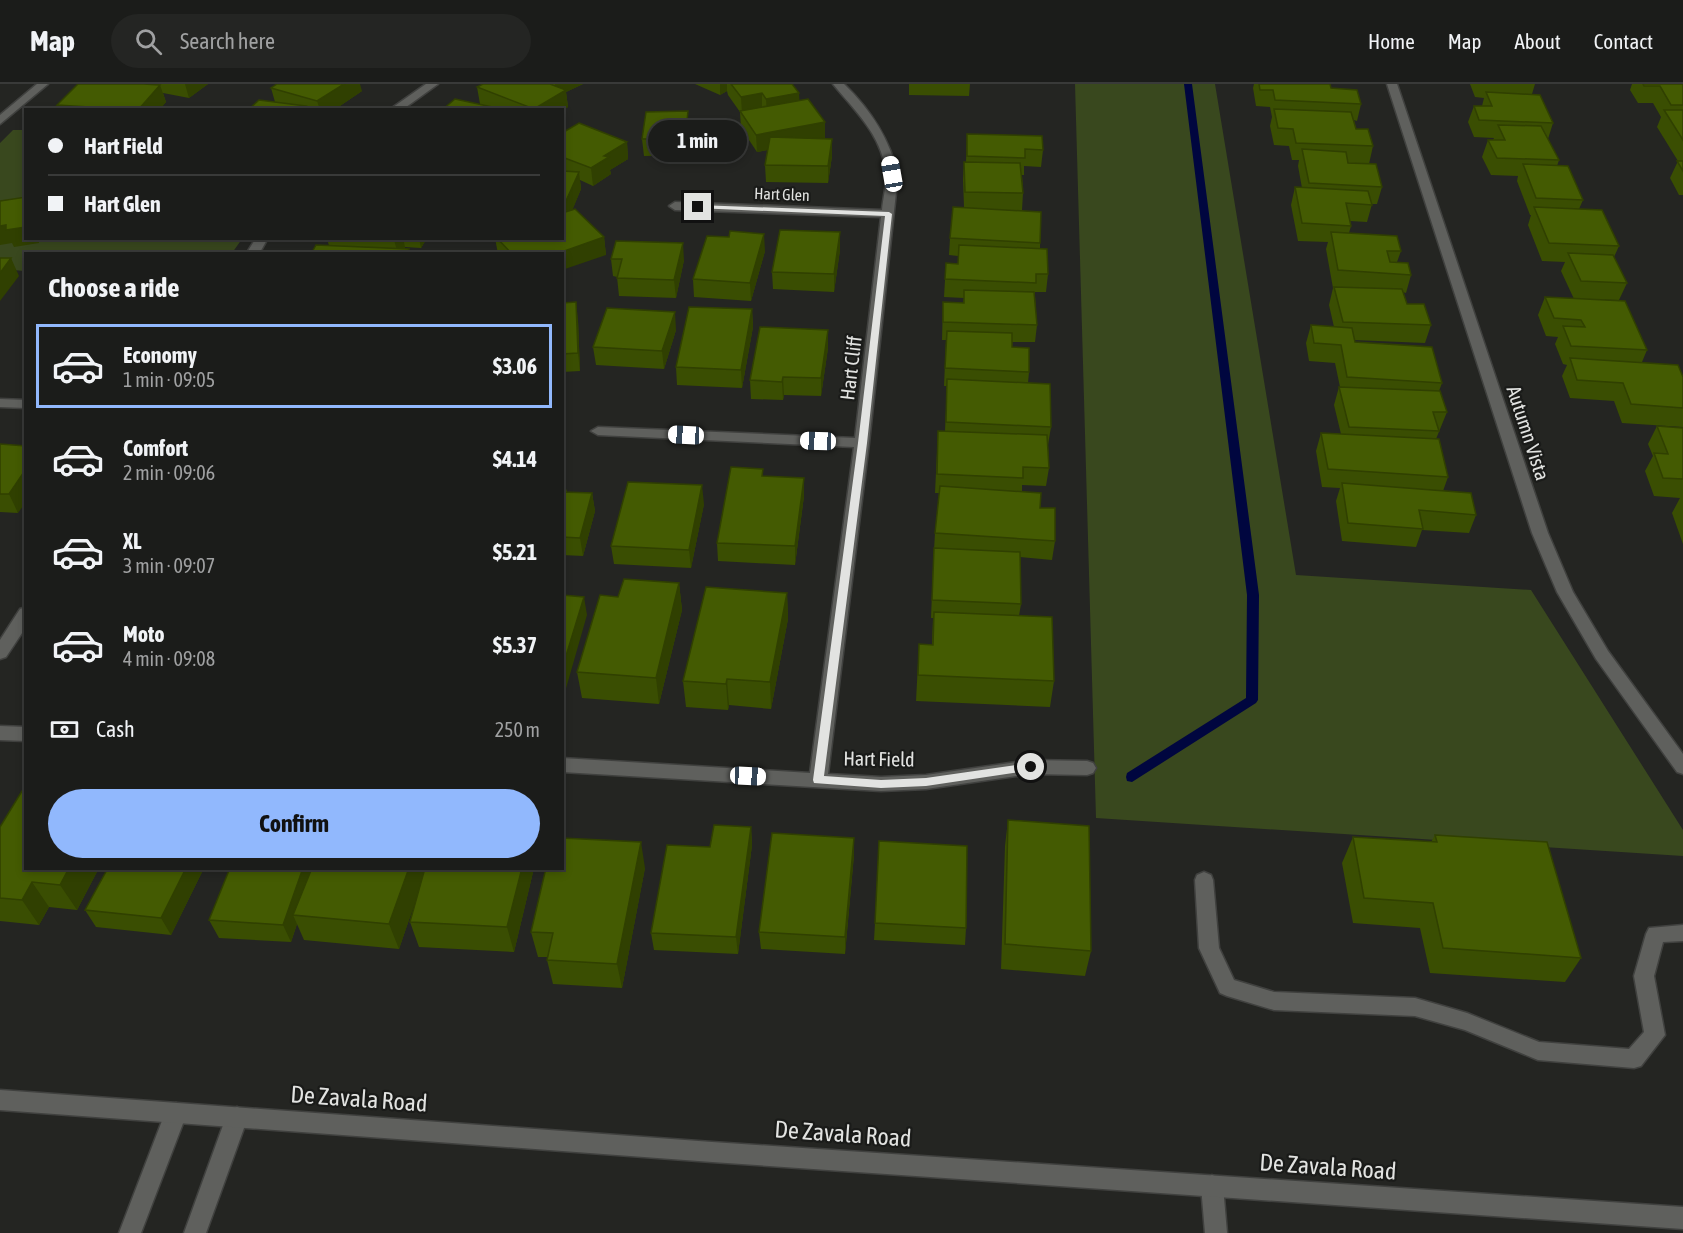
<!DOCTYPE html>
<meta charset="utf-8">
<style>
:root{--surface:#1b1c1a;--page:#242523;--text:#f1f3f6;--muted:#a0a1a2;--line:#393a39;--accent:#91b8fd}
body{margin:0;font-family:"Asap Condensed",sans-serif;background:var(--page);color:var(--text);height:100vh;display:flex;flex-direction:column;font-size:22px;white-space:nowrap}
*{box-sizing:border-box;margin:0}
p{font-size:20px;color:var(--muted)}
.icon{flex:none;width:33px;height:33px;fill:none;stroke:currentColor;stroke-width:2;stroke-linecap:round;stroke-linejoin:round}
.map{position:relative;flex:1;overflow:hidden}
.panel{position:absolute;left:24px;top:168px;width:540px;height:618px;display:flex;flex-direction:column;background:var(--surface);border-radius:0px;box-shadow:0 3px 9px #0003,0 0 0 2px var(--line)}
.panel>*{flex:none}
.top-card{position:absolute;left:24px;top:24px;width:540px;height:132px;border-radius:0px;box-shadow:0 3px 9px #0003,0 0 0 2px var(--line);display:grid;align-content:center;height:132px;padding:0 24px;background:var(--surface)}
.end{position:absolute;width:27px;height:27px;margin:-14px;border:8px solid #e2e3e1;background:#111;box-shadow:0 0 0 3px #111}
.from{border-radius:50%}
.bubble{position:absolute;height:42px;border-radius:21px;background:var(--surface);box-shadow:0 3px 9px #0003,0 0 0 2px var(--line);font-size:20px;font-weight:700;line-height:42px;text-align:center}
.car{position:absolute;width:18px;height:36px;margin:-18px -9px;border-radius:8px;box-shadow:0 0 4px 2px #0007;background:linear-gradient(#fff 24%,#345 0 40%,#fff 0 76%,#345 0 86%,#fff 0)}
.top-card b{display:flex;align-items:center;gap:21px;height:57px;font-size:22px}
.top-card b+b{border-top:2px solid var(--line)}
.top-card i{width:15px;height:15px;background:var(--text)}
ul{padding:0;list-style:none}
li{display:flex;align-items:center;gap:18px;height:84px;margin:0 12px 9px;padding:0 12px;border:3px solid transparent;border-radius:0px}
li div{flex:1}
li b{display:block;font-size:22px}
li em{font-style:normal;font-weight:700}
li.current{border-color:var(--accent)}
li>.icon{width:54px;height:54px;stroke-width:1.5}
h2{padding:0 24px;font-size:27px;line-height:72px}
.pay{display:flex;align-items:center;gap:15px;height:66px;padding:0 24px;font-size:22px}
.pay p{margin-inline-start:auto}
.primary-button{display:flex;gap:12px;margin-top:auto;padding:12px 24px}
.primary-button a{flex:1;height:69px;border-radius:36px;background:var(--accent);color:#111;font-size:24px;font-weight:700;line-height:69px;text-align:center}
header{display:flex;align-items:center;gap:36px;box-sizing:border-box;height:84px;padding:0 30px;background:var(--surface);border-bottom:2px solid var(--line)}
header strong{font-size:28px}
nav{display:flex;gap:33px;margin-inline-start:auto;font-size:21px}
.search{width:420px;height:54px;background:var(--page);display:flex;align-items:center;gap:15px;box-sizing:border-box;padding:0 21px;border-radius:33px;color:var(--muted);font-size:22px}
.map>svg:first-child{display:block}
</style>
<header>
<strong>Map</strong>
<div class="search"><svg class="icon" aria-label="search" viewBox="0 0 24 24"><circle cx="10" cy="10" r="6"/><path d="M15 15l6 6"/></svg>Search here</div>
<nav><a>Home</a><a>Map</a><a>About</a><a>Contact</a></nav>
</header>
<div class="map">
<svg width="1683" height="1149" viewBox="0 0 1683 1149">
<rect width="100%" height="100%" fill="#242522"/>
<path fill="#39481e" d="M1075,0H1215L1296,491L1531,506L1683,746V772L1096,734Z
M13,46H25L26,154L242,155L232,169L26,170L25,187L0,185V59Z"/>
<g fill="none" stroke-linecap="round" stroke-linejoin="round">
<path fill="#00063f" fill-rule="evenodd" d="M1184,0H1192L1259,511L1258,616L1256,619L1132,698L1127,697L1126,693L1127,689L1246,614L1247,511Z"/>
<g stroke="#40413f" stroke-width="3">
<path id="service" d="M1204,788L1211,791L1213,796L1219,864L1234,896L1274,908L1415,914L1467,929L1539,958L1629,965L1644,948L1634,892L1646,850L1649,844L1683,841V857L1663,858L1654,892L1665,951L1641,982L1634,984L1538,976L1465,946L1415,932L1274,926L1227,912L1220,909L1199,864L1195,796L1197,791Z
M176,1019L183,1022L187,1029L141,1149H119L165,1029L169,1022Z
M237,1023L244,1026L248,1033L206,1149H184L226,1033L230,1026Z
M1212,1091L1220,1095L1223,1102L1227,1149H1205L1201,1102L1204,1095Z"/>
</g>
<g stroke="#40413f" stroke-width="3">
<path id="minor" d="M37,0H48L0,40V31Z
M426,0H438L402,26H389Z
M833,0H844C871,26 889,54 898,90L869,359L828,690L881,693L926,691L1031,676L1087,677L1093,679L1096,684L1093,689L1087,691L1031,690L926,705L881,707L562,688V674L810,689L854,363L598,351L591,347L598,343L855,354L881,133L675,126L669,122L675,118L882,126C883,114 887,100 886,88C881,50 855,27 833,0Z
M256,154H268L259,170H246Z
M0,315L26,316V324L0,323Z
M26,523V543L6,573L0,575V556L20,525Z
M0,642L26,643V657L0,656Z"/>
</g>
<g stroke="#40413f" stroke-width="3">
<path id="tertiary" d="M1387,0H1397L1548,449L1573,508L1608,567L1683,670V690L1677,688L1596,575L1557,508L1532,449Z"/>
</g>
<g stroke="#40413f" stroke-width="3">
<path id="secondary" d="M0,1006L712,1058L1683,1123V1145L712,1078L0,1026Z"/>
</g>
<use href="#service" fill="#5f605d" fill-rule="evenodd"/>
<use href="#minor" fill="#5f605d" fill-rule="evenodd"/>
<use href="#tertiary" fill="#5f605d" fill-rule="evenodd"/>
<use href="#secondary" fill="#5f605d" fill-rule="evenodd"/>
</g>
<path fill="#3a4e02" d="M78,0H208L189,14L163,9L166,18L159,26H59L57,21Z
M483,0H583L566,8L568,23L562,26H442L480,20L477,3Z
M695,0H792L799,17L825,38V55H832V72L828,99L766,98L765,81L768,66L757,68L741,44L740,28L728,11L727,7L720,11Z
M909,0H970L969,12L909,11Z
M1254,0H1330L1331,4L1361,20L1357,37L1354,36L1356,45L1373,62L1369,80L1382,103L1377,120H1372L1367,138L1350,137L1351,142L1349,149L1401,167L1397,178L1411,191L1406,209L1403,208L1407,220L1431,241L1425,259L1354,256L1355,258L1442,299L1439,307L1447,328L1436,355L1448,393L1443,407L1476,431L1469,449L1422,446L1416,463L1342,457L1336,417L1340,404L1322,403L1316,367L1321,349L1341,350L1334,321L1339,303H1340L1335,279L1309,277L1306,259L1311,241L1334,243L1329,221L1333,204L1326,165L1328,158L1298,157L1291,121L1295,103L1302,104L1298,82L1299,76H1292L1289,62L1274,61L1270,42L1272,33L1270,23L1256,22L1253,4Z
M1470,0H1535L1532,10L1553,39L1548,55L1559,76L1557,82L1583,116L1579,125L1619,162L1614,173L1627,199L1619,216L1574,215L1561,187L1565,178L1542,177L1528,141L1531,131H1530L1517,97L1518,92L1491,91L1482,73L1488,56H1493L1494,54L1474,53L1468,38L1474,22H1482L1484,14L1475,13Z
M1630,0H1683V111H1679L1670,94L1678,77L1657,43L1661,33L1653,19H1638L1630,6L1632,0Z
M271,4L362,7L334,26H248L275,18Z
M688,27V37H703L704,54L703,71L644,72L642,55Z
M562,49L627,58L628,75L610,86L611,90L593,102L580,96L581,105L572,126L604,153L606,171L562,170H498L495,154H562Z
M967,50L1043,66L1041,83L1024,82V91H1022L1023,109L1022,126L1040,159V164L1048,190L1046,208H1035V213L1037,241L1035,258H1012V263L1029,288L1028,299L1051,343L1048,361L1049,384L1046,402L1022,401V407L1040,424L1055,457L1052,476L1020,473L1021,520L1019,532L1054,597L1050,623L916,617L919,560L932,561L933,534H931L933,483L935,449L940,409H935L938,347H945L947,302H944L946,256H942L943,218L963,219L964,214L944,213L946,179L958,180V172L949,171L950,154L964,123L963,95L964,78H966Z
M840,148V166L834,208L773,205L772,188Z
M327,154H427L421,164L405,163L404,165H409L410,170H311L329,162Z
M765,167L751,217L694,213L693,195Z
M611,175L684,176L676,214L619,212L617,193L613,192Z
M1545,213L1647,266L1642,278L1683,293V343L1622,339L1614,317L1570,314L1562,292L1567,281L1563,280L1555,260L1558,253L1546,252L1538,231Z
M562,219L578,236L580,287L562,288Z
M752,225L753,243L742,304L677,301L676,283Z
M676,246L664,285L596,281L593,263Z
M828,246V264L821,312L784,311L783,316L751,315L750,296Z
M1657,342L1683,344V460L1672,429L1680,414L1654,412L1645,387L1653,372L1648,360Z
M0,360L18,429L0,428Z
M763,385V392L804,394V412L795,481L718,477L717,459Z
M562,401H565L567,408L592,409L595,427L583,472L562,471Z
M704,420L691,484L614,480L611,462Z
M679,499L682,526L659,620L582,614L577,588L618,513Z
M787,509L788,535L771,625L729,621L728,626L686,623L683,597Z
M1008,736L1091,867L1085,892L1001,885L1005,762Z
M0,743L26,784H99L77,826L49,823L39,841L0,837Z
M751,743L752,761L738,870L654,866L651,849L710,763Z
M1435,751L1581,874L1565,898L1430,889L1420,844L1353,839L1342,779L1353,753L1431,758Z
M854,771L845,870L761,865L759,848Z
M108,784H204L171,851L96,843L85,826Z
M230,784H534L514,868L419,863L410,838L419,806L399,865L304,856L297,840L291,858L219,854L209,836Z
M645,784L622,904L553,900L547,876L548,873H538L531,848Z
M875,839L966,844L965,861L874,856Z"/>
<path fill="#304001" d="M185,0H208L189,14Z
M344,0H360L362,7L334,26H320L317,17Z
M555,0H583L566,8L568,23L562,26H534V25L557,11Z
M720,0H727V7L720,11Z
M160,1L166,18L159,26H138Z
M762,9V26L742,30L741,13Z
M799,9L800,25L767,32L766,15Z
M703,37L704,54L703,71L702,54Z
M825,38V55L757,68L756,51Z
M832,55V72L828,99V82Z
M627,58L628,75L610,86L611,90L593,102L591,84L604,72Z
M579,88L581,105L568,137L565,119Z
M6,141L26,143V154H39V159L14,163L12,159L0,161V142Z
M840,148V166L834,208V190Z
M764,150L765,167L751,217L750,199Z
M604,153L606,171L562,186V170H556Z
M396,154H403L405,163L401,170H398L394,156Z
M419,154H427L421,164Z
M683,159L684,176L676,214L674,196Z
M11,174L19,192L0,217V189Z
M576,218L578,236L580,287L578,269Z
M752,225L753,243L742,304L741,286Z
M675,228L676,246L664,285L662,267Z
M828,246V264L821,312V294Z
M783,293L784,311L783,316L782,298Z
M26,385V418L18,429L9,410Z
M804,394V412L795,481V462Z
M702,401L704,420L691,484L689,466Z
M592,409L595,427L583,472L580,454Z
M679,499L682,526L659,620L656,594Z
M787,509L788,535L771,625L770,598Z
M584,513L587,531L563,615L562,585Z
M727,595L729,621L728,626L726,600Z
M751,743L752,761L738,870L736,853Z
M854,754V771L845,870V853Z
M641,758L645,784L622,904L617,880Z
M69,784H99L77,826L60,801Z
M186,784H204L171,851L161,834Z
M303,784H317L293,831L297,840L291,858L283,841Z
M409,784H427L399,865L389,840Z
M522,784H534L514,868L507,843Z
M32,798L49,823L39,841L22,816Z"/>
<path fill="#445b02" stroke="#304001" stroke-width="1.5" d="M78,0H144L160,1L138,26L57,21Z
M277,0H344L317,17L271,4Z
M483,0H550L566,6L534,25L477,3Z
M731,0H792L799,9L766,15L762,9L741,13Z
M1259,0H1330L1331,4L1357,6L1361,20L1275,16L1273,6H1260Z
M1643,0H1683V21H1671L1660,2H1644Z
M1486,8L1540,11L1553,39L1479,36L1474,22H1492Z
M455,15L506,26H442Z
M808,15L825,38L756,51L740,27Z
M259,16L306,22L302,26H248Z
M1274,25L1351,28L1356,45H1368L1373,62L1296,59L1293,45L1278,44Z
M1664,26H1683V56Z
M688,27L687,37H703L702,54L642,55L646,28Z
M579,39L627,58L604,72L609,73L591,84L562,73V49Z
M1498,41L1541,42L1559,76L1497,74L1488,56H1505Z
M967,50L1042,52L1043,66L1025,65V74L967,72Z
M770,53L832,55L828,82L765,81Z
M1302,65L1346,68L1348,79L1376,80L1382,103L1309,99Z
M1677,77H1683V87Z
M964,78L1020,79L1023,109L965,108Z
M1523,80L1568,82L1583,116L1536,114Z
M562,87L579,88L565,119H562Z
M1295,103L1368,107L1372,121L1346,119L1351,142L1302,139Z
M26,113V143L6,146V141L0,142V117Z
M953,123L1041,128L1040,159L950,154Z
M1534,123L1602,126L1619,162L1549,159Z
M575,125L604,153L556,170H512L497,154H562V129Z
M780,146L840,148L834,190L772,188Z
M730,147L764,150L750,199L693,195L707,152L729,153Z
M1331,148L1397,152L1401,167H1387L1390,178L1408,179L1411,191L1338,186Z
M364,154H396L394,156Z
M616,157L683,159L674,196L617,194L622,175H611Z
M316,161L409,165L407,170H311Z
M959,161L1047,165L1048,190H1036V199L945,195L946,179L958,180Z
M1568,169L1613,171L1627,199L1581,197Z
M0,174H11L0,189Z
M1334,203L1402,205L1407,220H1424L1431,241L1343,238Z
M964,206L1034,208L1037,241L943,238V218L964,219Z
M1545,213L1625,217L1647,266L1571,262L1563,242L1585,243L1581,236L1554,234Z
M576,218L578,269L562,270V219Z
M689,223L752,225L741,286L676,283Z
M607,224L675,228L662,267L593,263Z
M1311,241L1352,244L1355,258L1432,263L1442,299L1347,293L1341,261L1314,259Z
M760,243L828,246L821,294L783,293L782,298L750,296Z
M947,247L1012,249V263L1029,264V288L945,284Z
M1570,274L1678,281L1683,293V324L1631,320L1623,299L1577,296Z
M947,295L1050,300L1051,343L946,338Z
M1339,303L1440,307L1447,328H1433L1439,347L1349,343Z
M1657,342L1683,344V395L1663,394L1654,369L1668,370Z
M938,347L1047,351L1049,384L1023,383V394L937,390Z
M1321,349L1439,355L1448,393L1328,385Z
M0,360L26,362V385L9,410H0Z
M731,383L763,385L762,392L804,394L795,462L717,459Z
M628,398L702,401L689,466L611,462Z
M1342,399L1471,409L1476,431L1419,426L1423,445L1348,439Z
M562,401H565L563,408L592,409L580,454L562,453Z
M940,402L1041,409L1040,424H1055V457L935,449Z
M934,464L1020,468L1021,520L932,516Z
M624,495L679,499L656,594L577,588L600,511L618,513Z
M706,503L787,509L770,598L727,595L726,600L683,597Z
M562,511L584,513L562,585Z
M934,528L1052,533L1054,597L918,591L919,560L933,561Z
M22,707H26V784H69L60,801L32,798L22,816L0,814V743Z
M1008,736L1089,742L1091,867L1005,860Z
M714,741L751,743L736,853L651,849L667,761L710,763Z
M772,749L854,754L845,853L759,848Z
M1435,751L1547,758L1581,874L1443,864L1433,819L1364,814L1353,753L1437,758Z
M562,754L641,758L617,880L547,876L553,849L531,848L546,784H562Z
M879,757L967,762L966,844L875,839Z
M108,784H186L161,834L85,826Z
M230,784H303L283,841L209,836Z
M312,784H409L389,840L293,831Z
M425,784H522L507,843L410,838Z"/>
<path fill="#e2e3e1" d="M698,121L889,128L892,130L867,359L824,692L881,696L926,694L1031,679L1036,683L1034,686L926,702L881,704L814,699L813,696L858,359L885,132L696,124Z"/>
<g text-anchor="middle" stroke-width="4.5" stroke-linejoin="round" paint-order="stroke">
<g font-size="16" fill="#e2e3e1" stroke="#1a1b19">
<text transform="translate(782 110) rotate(2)" y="6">Hart Glen</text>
</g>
<g font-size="20" fill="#e2e3e1" stroke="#1a1b19">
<text transform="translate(851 284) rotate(-83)" y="7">Hart Cliff</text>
<text transform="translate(1528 349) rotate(72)" y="7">Autumn Vista</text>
<text transform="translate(879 675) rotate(1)" y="7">Hart Field</text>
</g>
<g font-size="24" fill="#e2e3e1" stroke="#1a1b19">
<text transform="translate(359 1015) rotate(4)" y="8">De Zavala Road</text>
<text transform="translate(843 1050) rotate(4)" y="8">De Zavala Road</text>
<text transform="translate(1328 1083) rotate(4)" y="8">De Zavala Road</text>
</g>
</g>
</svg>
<i class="end from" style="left:1031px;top:683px"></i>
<i class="end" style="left:698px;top:123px"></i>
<div class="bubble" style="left:648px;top:36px;width:99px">1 min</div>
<i class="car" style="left:892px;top:90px;rotate:350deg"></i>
<i class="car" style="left:686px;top:351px;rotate:273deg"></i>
<i class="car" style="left:818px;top:357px;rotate:272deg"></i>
<i class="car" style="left:748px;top:692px;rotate:93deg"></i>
<div class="top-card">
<b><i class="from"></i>Hart Field</b>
<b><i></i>Hart Glen</b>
</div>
<section class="panel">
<h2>Choose a ride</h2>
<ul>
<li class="current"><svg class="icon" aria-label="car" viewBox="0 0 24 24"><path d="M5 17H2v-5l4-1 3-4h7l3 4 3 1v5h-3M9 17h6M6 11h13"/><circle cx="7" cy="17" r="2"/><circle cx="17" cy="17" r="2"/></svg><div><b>Economy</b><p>1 min · 09:05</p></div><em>$3.06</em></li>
<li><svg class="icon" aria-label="car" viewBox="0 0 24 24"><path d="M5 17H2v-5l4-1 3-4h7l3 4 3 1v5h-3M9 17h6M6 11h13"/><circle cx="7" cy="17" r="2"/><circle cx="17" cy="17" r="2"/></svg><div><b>Comfort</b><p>2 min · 09:06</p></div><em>$4.14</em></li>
<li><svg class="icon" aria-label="car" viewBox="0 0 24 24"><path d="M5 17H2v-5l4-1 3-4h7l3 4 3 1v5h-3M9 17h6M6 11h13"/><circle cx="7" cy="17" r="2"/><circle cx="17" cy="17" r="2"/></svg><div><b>XL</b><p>3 min · 09:07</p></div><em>$5.21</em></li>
<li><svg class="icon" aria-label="car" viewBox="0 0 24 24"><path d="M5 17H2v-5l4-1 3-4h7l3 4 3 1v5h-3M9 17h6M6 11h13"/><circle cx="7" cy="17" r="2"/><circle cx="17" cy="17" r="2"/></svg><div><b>Moto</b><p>4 min · 09:08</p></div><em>$5.37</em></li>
</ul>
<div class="pay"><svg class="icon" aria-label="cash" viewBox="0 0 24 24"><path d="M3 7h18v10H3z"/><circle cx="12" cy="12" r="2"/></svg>Cash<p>250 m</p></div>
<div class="primary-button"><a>Confirm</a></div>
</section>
</div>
